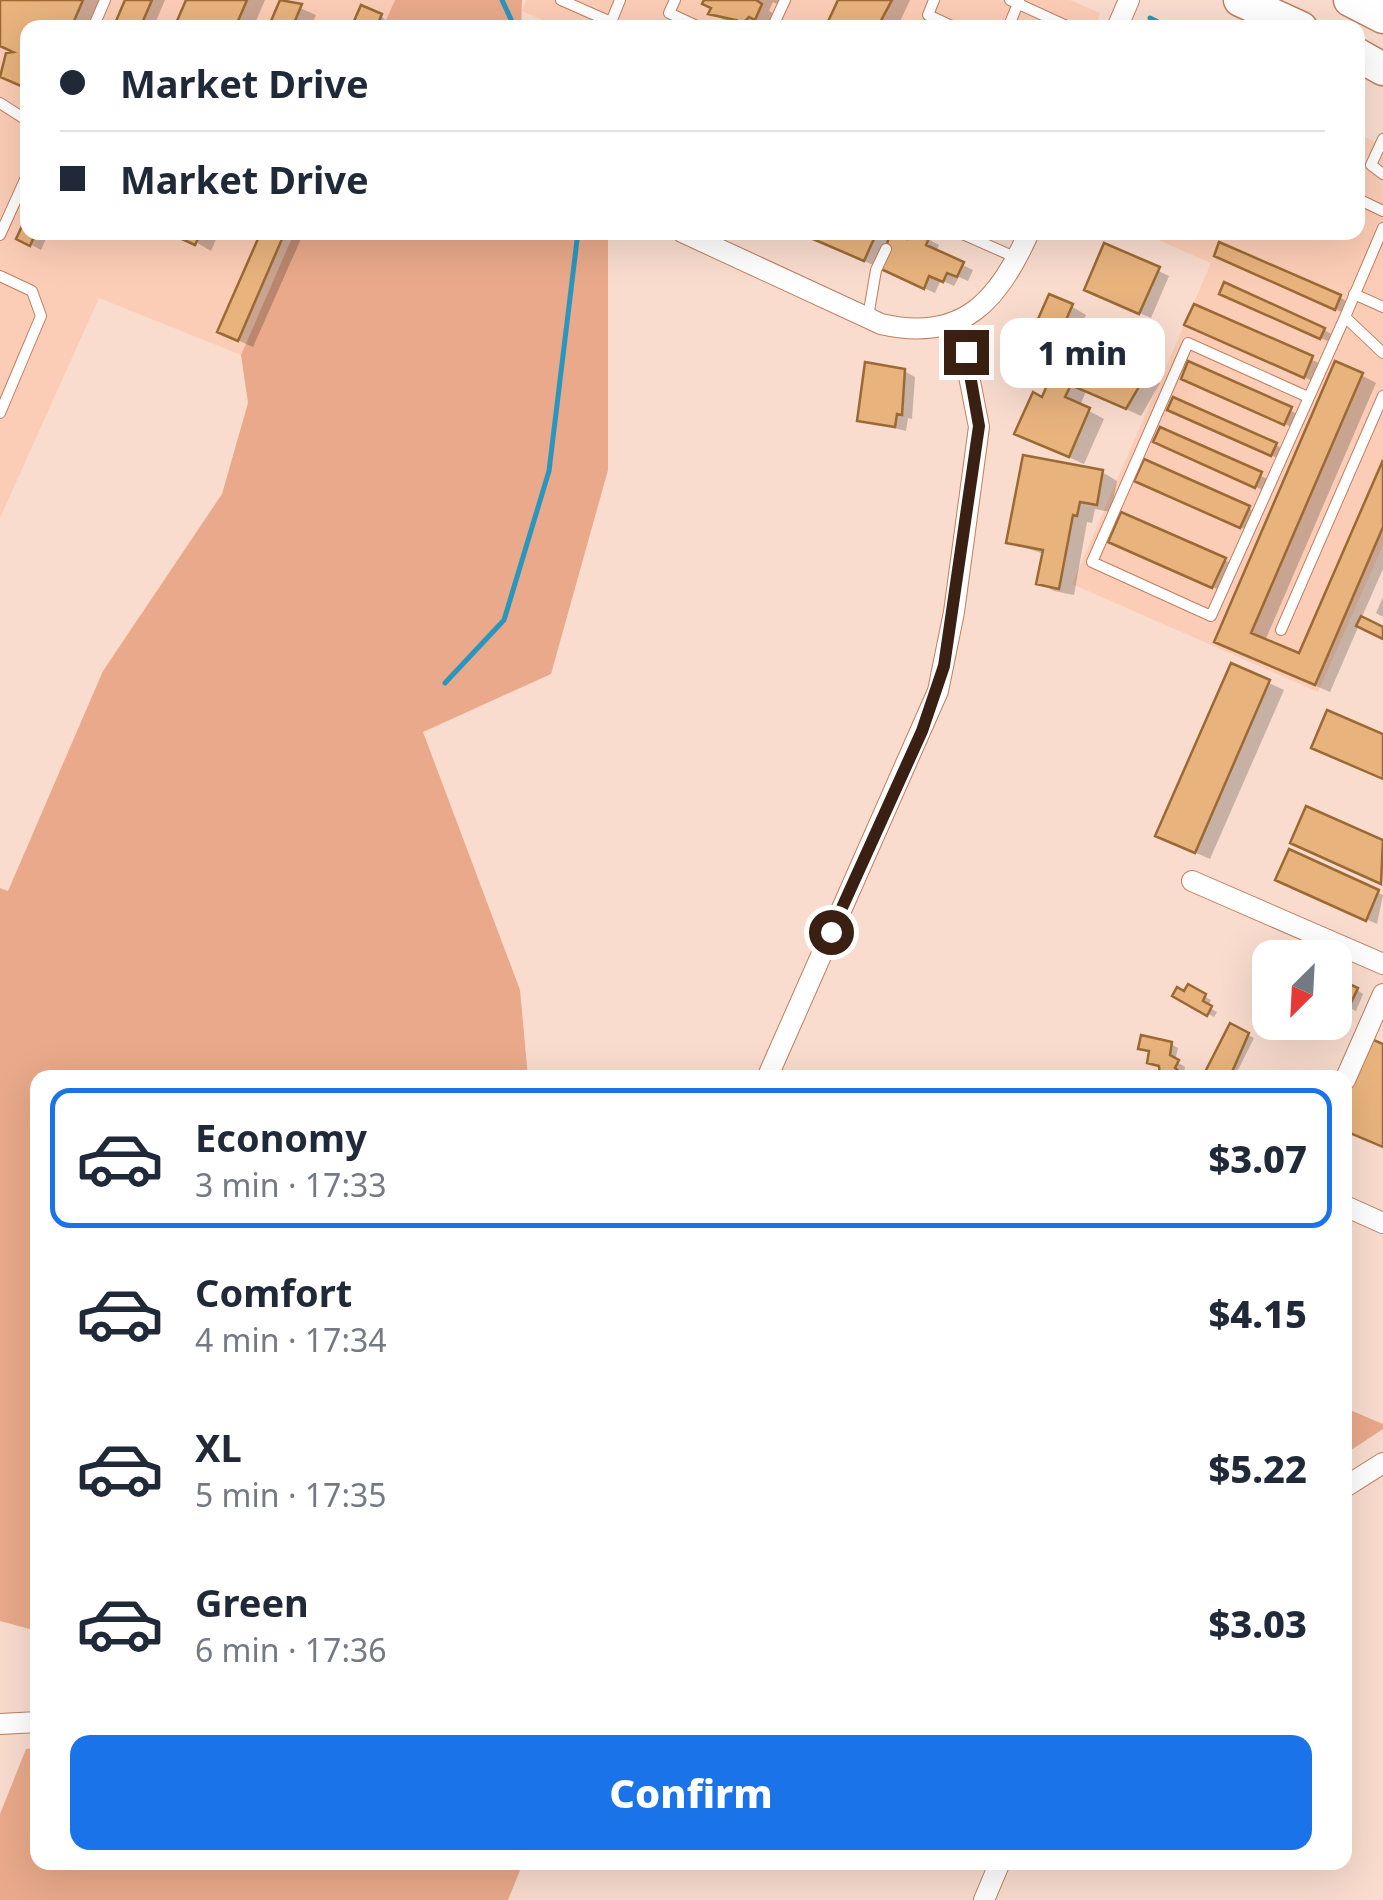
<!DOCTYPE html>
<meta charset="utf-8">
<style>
:root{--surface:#fff;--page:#f6f6f7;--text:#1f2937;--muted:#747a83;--line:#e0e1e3;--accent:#1a73e8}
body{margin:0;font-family:"Noto Sans",sans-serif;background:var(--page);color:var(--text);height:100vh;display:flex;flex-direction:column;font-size:38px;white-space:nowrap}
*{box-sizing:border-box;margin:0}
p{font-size:32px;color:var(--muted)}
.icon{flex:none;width:55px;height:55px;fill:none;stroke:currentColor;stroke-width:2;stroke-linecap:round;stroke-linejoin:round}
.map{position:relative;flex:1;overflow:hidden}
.panel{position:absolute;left:30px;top:1070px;width:1322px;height:800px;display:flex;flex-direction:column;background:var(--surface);border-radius:20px;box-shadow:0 10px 40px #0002}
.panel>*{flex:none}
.hud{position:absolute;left:20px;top:20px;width:1345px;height:220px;border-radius:20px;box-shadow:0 10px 40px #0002;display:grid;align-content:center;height:220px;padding:0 40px;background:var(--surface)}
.needle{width:65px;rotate:204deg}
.fabs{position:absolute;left:1252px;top:940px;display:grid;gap:20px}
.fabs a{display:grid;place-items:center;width:100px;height:100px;border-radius:20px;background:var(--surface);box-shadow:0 10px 40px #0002;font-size:50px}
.end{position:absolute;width:45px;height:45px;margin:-22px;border:12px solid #3a2013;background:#fff;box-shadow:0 0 0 5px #fff}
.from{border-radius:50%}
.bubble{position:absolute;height:70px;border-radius:20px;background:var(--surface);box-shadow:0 10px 40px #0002;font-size:32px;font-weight:800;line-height:70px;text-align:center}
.hud b{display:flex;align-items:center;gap:35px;height:95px;font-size:38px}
.hud b+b{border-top:2px solid var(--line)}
.hud i{width:25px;height:25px;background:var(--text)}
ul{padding:18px 0 0;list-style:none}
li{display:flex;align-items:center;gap:30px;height:140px;margin:0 20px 15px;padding:0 20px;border:5px solid transparent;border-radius:20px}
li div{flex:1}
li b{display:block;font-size:38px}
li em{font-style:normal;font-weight:800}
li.active{border-color:var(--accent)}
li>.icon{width:90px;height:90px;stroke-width:1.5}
.action{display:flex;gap:20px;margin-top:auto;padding:20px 40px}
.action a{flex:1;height:115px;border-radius:20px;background:var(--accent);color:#fff;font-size:40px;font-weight:800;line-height:115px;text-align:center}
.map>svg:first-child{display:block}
</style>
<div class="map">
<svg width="1383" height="1900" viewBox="0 0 1383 1900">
<rect width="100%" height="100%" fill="#f9dcce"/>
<path fill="#fccdb6" d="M0,0H395L383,27L28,28V232L294,233L241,355L99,298L0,518Z
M526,0H1070L1100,13L1095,28H561L522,11Z
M1358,133L1383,146V545L1318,692L1072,584L1211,263L1142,233L1358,232Z"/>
<path fill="#e9a98a" d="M395,0H522L521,27H383Z
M294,233H608V470L551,674L423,732L520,990L528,1077L38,1078L37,1631L0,1621V888L8,891L103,671L222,494L248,403L241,355Z
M1345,1408L1383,1424V1429L1345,1454Z
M37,1748L38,1862L523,1863L508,1900H0V1814L26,1749Z"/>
<path fill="#0003" d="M0,0H101L89,28H28L19,54L0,46Z
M128,0H165L153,28H116Z
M189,0H265L253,28H177Z
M282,0L316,15L310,28H270Z
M706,0H784L781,6L773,2L769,11L776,15L771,26L762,28L726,21L711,13L714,8Z
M839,0H910L897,28H827Z
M381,16L394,28H354Z
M28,232H49L41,250L19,238Z
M179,232H219L211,251Z
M263,232H304L253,347L235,339Z
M818,232H895L893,236L909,243L915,232L939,245L936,252L973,270L968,281L959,277L954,286L941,280L935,293L831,246Z
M1303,232H1320L1317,239Z
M1106,246L1169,276L1151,318L1097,295Z
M1228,261L1340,297L1350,304L1346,314Z
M1225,286L1324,330L1335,336L1332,343L1233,299Z
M1071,306L1086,315L1080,329L1134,352L1137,345L1165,359L1156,380L1160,383L1141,416L1086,391L1080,406L1104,419L1084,464L1032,441L1054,376L1037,369Z
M1195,307L1323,365L1315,382L1198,330Z
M1190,364L1302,416L1296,429L1194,384Z
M904,371L915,377L912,419L908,418L906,431L859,419Z
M1361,375L1376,383L1265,641L1301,657L1383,466V569L1361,619L1383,629V637L1359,625L1330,692L1231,649Z
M1181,415L1276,445L1286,451L1282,460Z
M1161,430L1272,481L1267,492L1167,447Z
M1102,472L1117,481L1111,512L1095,509L1092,523L1087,522L1074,595L1054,591L1039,583L1044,554L1008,542Z
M1148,486L1248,508L1259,514L1251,532Z
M1122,547L1225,560L1235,567L1224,592Z
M1383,597V617L1376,613Z
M1232,666L1284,690L1210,859L1173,843Z
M1290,853L1383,895L1377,924L1289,885Z
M1189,987L1211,1000L1208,1007L1217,1012L1214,1017L1175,995L1185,994Z
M1357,990L1363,994L1356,1011L1335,1001V992Z
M1231,1027L1254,1038L1234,1078H1215Z
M1171,1044L1178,1048L1175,1061L1185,1067L1183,1078H1163L1165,1073L1152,1052L1141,1048Z"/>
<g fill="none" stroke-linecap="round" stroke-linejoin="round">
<path stroke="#2b96bb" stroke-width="5" d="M502,0L515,28
M1150,18L1170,28
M1358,120L1360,122
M445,683L504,620L549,471L578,232"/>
</g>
<path fill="#e8b37d" stroke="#9b6a34" stroke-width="2.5" d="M0,0H83L71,28H28V89L0,77L6,53L13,52L0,46Z
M125,0H152L140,28H113Z
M186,0H247L235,28H174Z
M280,0L302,4L292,28H268Z
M704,0H756L762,4L755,20L749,17L738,28L733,25L736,20L708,14L711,8L702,4Z
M838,0H892L877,28H825Z
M361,5L382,14L376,28H351Z
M28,213V232H36L30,246L16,239Z
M177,232H201L195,245L175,236Z
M261,232H285L238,341L217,332Z
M816,232H877L864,261L813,239Z
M890,232L907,239L911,232L930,236L926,245L964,262L957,277L947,273L943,282L929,276L924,289L881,269Z
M1219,242L1341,295L1335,310L1214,256Z
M1104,243L1160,267L1139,314L1084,290Z
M1224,282L1325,328L1320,339L1219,294Z
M1049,294L1073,304L1066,320L1133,349L1136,342L1151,348L1142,370L1147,373L1126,409L1071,385L1065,397L1090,408L1069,457L1014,434L1033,392L1042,397L1051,376L1019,362Z
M1194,304L1313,356L1304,378L1184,325Z
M1188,361L1292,407L1284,425L1181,379Z
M1335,361L1363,373L1251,633L1299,653L1383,460V527L1315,685L1214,642Z
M865,362L905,369L902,415L897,414L895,427L857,421Z
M1173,397L1277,443L1271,456L1167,410Z
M1160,427L1262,472L1255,488L1153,442Z
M1023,455L1103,470L1097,505L1080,502L1077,516L1073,515L1059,589L1036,584L1043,550L1006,543Z
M1144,459L1250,506L1240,528L1134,481Z
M1121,512L1226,558L1212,588L1108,542Z
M1361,616L1383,627V639L1356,626Z
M1231,663L1270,680L1195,853L1155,836Z
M1327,710L1383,734V779L1311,748Z
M1306,806L1383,840L1381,884L1290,843Z
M1289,849L1379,890L1366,921L1275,880Z
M1343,981L1358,988L1348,1009L1335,1003V986Z
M1188,984L1206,994L1203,1001L1212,1006L1207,1016L1172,996L1177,987L1184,991Z
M1230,1023L1249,1033L1232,1072L1226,1078H1210L1204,1074Z
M1141,1035L1172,1042L1170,1055L1179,1060L1175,1068L1180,1072L1177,1078H1160L1159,1066L1147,1063L1149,1051L1138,1049Z
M1367,1037L1383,1044V1147L1345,1131V1088Z"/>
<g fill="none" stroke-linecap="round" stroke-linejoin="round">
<g stroke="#c07e5e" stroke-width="12">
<path id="service" d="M561,0L611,22L620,0
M675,0L669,13L701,28
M934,0L928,15L956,28
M1010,0L1071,28
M93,28L105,0
M772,28L785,0
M1008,28L1019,1
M0,103L28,121
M1383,139L1371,165L1383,174
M1358,199L1383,211
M1383,228L1345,317L1383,353
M958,232L1017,258
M894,233V232
M0,235L28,173
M0,276L32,291L41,316L0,413
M1354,294L1383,307
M868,317L876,270L886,249
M1308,397L1188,343L1092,562L1211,616L1345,317
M1281,630L1383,396"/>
</g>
<g stroke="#c07e5e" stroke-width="22">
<path id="minor" d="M1117,28L1129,0
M682,232L881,324C962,343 999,301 1029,232
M1192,881L1383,964
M767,1078L938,691L954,612L979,427L958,320
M1345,1080L1383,994
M1345,1206L1383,1223
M1345,1487L1383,1463
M0,1724L38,1722
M984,1900L1000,1862"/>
</g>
<g stroke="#c07e5e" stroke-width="35">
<path id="trunk" d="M1240,0L1301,28
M1350,0L1383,17
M1358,55L1383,69"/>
</g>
<use href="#service" stroke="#fff" stroke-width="10"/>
<use href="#minor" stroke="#fff" stroke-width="20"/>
<use href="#trunk" stroke="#fff" stroke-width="32"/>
</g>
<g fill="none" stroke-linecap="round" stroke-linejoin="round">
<path stroke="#3a2013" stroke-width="12" d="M831,932L922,731L944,666L979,426L966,352"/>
</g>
</svg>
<div class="fabs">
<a><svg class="needle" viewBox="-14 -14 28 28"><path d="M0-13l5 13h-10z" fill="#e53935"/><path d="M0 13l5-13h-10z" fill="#747a83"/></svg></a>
</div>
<i class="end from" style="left:831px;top:932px"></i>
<i class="end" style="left:966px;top:352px"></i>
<div class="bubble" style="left:1000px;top:318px;width:165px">1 min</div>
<div class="hud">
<b><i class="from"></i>Market Drive</b>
<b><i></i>Market Drive</b>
</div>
<section class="panel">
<ul>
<li class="active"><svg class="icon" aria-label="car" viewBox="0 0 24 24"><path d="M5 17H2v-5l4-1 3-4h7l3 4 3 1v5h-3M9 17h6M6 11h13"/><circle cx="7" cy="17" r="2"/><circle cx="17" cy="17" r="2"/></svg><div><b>Economy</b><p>3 min · 17:33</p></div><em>$3.07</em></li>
<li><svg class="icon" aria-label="car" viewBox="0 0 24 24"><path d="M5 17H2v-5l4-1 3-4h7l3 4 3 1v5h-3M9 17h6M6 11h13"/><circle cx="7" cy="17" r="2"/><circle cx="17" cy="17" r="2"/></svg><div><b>Comfort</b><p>4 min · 17:34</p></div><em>$4.15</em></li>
<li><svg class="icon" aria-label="car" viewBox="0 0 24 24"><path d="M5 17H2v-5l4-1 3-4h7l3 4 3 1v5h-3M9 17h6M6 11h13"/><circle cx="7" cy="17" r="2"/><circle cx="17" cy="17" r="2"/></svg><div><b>XL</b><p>5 min · 17:35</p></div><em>$5.22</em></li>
<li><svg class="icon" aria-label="car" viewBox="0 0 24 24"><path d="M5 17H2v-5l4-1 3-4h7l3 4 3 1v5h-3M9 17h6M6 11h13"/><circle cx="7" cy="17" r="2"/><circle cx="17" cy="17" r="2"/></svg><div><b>Green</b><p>6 min · 17:36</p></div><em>$3.03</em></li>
</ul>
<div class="action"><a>Confirm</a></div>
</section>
</div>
